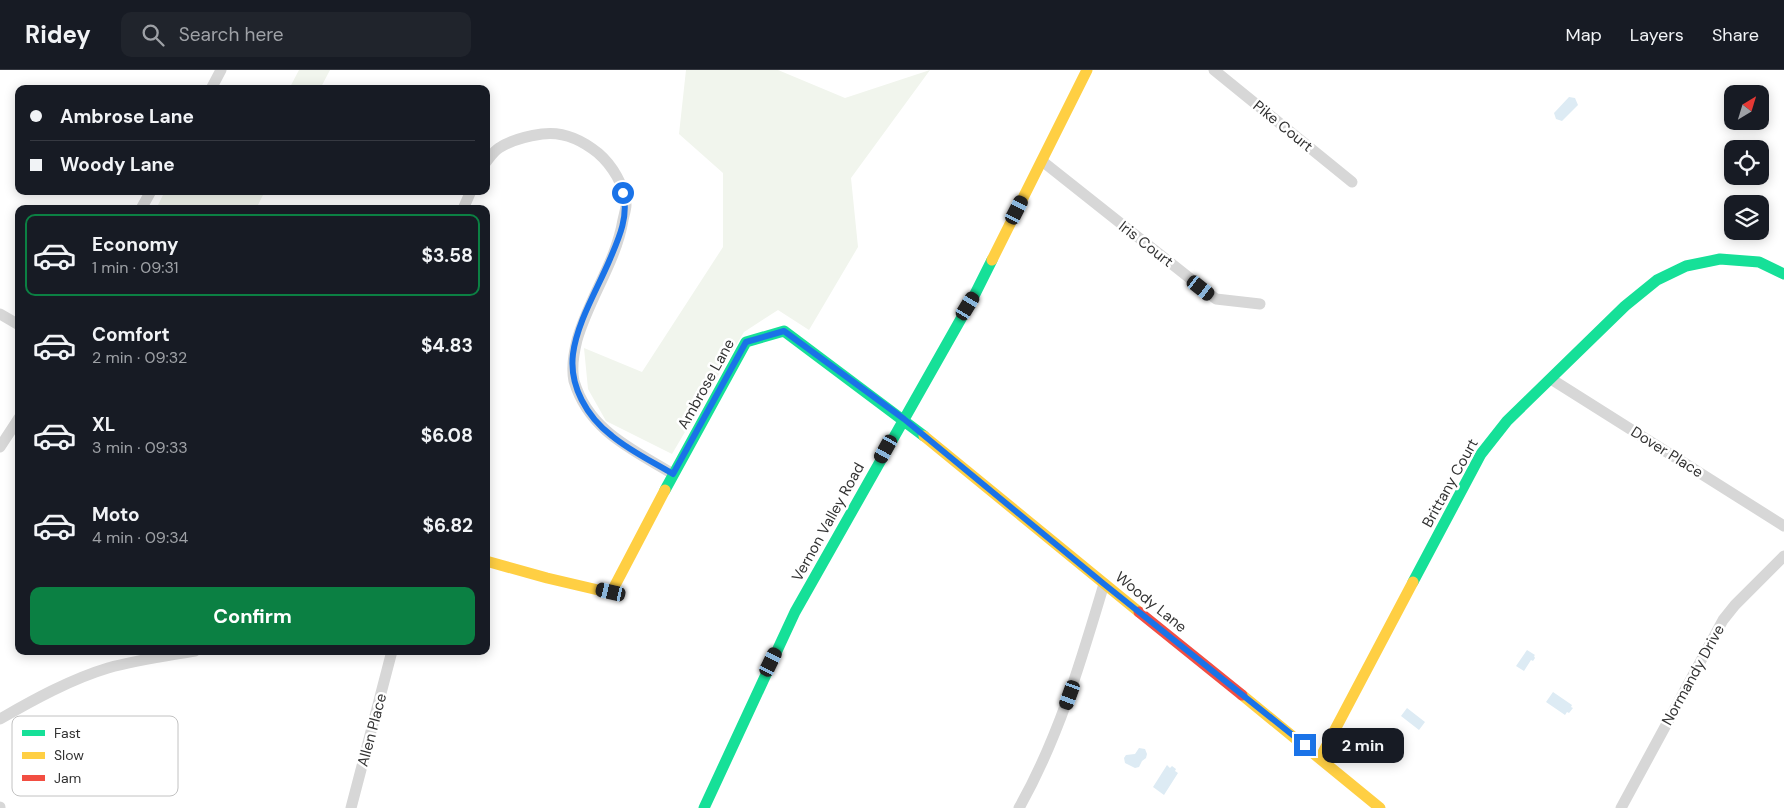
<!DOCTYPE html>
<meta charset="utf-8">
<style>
:root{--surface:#171b24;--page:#20242c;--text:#f1f3f6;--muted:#9ea1a6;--line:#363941;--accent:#0b8043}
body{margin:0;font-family:"DM Sans",sans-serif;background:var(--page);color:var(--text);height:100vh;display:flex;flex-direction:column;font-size:19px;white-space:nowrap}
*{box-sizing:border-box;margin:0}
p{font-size:16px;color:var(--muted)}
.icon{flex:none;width:28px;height:28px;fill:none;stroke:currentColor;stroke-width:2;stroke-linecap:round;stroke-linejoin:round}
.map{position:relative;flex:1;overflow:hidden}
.sheet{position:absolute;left:15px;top:135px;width:475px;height:450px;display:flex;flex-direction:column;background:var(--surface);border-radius:10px;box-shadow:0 2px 12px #0003}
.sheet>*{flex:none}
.guide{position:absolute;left:15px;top:15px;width:475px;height:110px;border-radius:10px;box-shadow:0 2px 12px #0003;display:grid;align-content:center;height:110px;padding:0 15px;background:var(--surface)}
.needle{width:32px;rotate:38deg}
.fabs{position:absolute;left:1724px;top:15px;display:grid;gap:10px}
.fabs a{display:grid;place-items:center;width:45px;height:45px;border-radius:10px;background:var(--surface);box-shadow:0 2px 12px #0003;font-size:25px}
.end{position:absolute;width:22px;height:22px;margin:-11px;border:6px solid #1a73e8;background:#fff;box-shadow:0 0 0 2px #fff}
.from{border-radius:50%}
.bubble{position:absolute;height:35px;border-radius:10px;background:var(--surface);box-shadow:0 2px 12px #0003;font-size:16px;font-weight:700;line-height:35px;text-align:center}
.car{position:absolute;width:15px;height:30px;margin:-15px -8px;border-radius:6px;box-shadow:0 0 4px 1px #0007;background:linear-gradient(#222 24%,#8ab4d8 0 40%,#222 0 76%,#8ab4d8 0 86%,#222 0)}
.guide b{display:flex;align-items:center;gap:18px;height:48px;font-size:19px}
.guide b+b{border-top:1px solid var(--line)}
.guide i{width:12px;height:12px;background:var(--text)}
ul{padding:9px 0 0;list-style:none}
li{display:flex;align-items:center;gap:15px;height:82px;margin:0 10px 8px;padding:0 5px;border:2px solid transparent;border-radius:10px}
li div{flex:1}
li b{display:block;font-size:19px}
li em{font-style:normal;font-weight:700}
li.selected{border-color:var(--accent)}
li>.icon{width:45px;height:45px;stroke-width:1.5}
.primary-button{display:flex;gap:10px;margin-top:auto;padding:10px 15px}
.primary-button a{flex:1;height:58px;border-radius:10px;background:var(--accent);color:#fff;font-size:20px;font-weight:700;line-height:58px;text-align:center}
header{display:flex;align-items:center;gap:30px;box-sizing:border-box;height:70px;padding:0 25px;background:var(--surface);border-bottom:1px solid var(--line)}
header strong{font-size:24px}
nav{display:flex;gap:28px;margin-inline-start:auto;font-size:18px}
.search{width:350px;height:45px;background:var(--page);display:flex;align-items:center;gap:12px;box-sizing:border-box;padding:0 18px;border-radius:10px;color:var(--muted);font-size:19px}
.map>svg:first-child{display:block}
</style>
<header>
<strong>Ridey</strong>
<div class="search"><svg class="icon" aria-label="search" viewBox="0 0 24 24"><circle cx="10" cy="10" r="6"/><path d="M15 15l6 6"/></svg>Search here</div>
<nav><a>Map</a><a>Layers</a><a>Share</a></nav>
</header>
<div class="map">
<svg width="1784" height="738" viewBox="0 0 1784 738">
<rect width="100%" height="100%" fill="#fff"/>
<path fill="#f1f5ed" d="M299,0H330L320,19H289Z
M686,0H778L845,28L930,0L851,108L858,177L809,260L778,240L744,262L672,384L606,351L588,319L584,278L642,302L723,177V103L679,64Z
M165,121H265L256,139H156Z"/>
<path fill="#ddebf4" d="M1569,27L1575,28L1578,35L1562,51L1556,49L1554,43Z
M1527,580L1535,585L1534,586L1535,588L1533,591L1531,590L1524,601L1516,596Z
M1553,622L1572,635L1571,637L1573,638L1569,643L1567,642L1565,645L1546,632Z
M1407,638L1425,652L1419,660L1401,646Z
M1139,678L1145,679L1147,684L1146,688L1142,691L1139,697L1135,698L1125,693L1124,688L1126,685L1135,684Z
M1167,695L1170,698L1172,696L1176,699L1175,701L1178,703L1164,725L1153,717Z"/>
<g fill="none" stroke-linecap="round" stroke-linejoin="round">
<path stroke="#d7d7d7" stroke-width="11" d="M1214,0L1352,112
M211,19L221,0
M1042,91L1216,229L1260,234
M486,92C490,87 494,81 499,78C511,70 528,66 542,64C563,61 582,70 598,83C612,95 625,116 626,135C626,139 624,145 623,150C616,192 589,228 577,270C574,282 571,297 574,311C589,361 632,379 673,404
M141,139L151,121
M463,139L471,121
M0,244L19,255
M1551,309L1784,456
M0,377L19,348
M0,649C33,630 71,609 108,598C137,590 166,586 195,581
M0,737V738
M351,738L392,581
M1019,738C1059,667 1081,591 1104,514
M1621,738L1723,550L1735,535L1784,486"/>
<path stroke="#16e098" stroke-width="11" d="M665,420L746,272L784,261L924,366
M1413,512L1481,384L1507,351L1625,236L1657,210L1686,196L1720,189L1759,192L1784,204
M704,738L795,542L975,224L992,190"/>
<path stroke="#ffcf43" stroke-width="11" d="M992,190L1087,0
M924,366L1139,542
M486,491L547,508L611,523L665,420
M1242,625L1380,738
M1320,688L1413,512"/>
<path stroke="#f24e42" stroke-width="11" d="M1139,542L1242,625"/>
</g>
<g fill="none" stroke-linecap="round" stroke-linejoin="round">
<path stroke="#1a73e8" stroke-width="6" d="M623,123C629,146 619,168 610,189C598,218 577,252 573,284C569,316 587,347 612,366C630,381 653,392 673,404L746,272L784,261L904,349L1104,514L1305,675"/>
</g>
<g text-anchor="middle" stroke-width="5" stroke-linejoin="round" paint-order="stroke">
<g font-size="15" fill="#333" stroke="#fff">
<text transform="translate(1283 56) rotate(39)" y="5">Pike Court</text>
<text transform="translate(1146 174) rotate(38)" y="5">Iris Court</text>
<text transform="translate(706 314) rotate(-61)" y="5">Ambrose Lane</text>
<text transform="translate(1667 382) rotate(32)" y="5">Dover Place</text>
<text transform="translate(1450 413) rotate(-61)" y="5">Brittany Court</text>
<text transform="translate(828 452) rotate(-61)" y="5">Vernon Valley Road</text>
<text transform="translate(1151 532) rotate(39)" y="5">Woody Lane</text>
<text transform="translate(1693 605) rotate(-61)" y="5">Normandy Drive</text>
<text transform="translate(372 660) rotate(-75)" y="5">Allen Place</text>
</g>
</g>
<rect x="12" y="646" width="166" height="80" rx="8" fill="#fff" stroke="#c2c2c2" stroke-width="1"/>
<rect x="22" y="660" width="23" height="6" fill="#16e098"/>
<rect x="22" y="682" width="23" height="7" fill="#ffcf43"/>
<rect x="22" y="705" width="23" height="6" fill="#f24e42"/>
<g font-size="14" fill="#333">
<text x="54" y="668">Fast</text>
<text x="54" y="690">Slow</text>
<text x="54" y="713">Jam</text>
</g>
</svg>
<div class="fabs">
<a><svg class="needle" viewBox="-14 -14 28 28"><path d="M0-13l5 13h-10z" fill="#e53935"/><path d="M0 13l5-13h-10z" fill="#9ea1a6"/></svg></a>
<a><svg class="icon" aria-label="locate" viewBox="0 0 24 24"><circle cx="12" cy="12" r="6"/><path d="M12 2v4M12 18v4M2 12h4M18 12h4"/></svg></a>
<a><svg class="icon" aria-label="layers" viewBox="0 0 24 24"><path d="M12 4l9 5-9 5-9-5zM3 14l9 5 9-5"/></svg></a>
</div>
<i class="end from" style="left:623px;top:123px"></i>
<i class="end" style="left:1305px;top:675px"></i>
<div class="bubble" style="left:1322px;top:658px;width:82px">2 min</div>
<i class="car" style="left:1017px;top:140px;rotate:27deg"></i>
<i class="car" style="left:1201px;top:218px;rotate:128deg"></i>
<i class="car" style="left:968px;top:236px;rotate:31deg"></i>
<i class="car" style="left:886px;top:379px;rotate:209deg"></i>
<i class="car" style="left:611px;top:522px;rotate:283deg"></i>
<i class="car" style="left:771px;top:592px;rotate:26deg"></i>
<i class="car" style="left:1070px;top:625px;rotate:200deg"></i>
<div class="guide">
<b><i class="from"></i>Ambrose Lane</b>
<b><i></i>Woody Lane</b>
</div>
<section class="sheet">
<ul>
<li class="selected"><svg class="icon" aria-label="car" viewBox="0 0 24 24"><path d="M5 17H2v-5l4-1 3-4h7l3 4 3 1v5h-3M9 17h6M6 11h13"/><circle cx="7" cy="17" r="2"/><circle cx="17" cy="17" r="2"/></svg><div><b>Economy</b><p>1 min · 09:31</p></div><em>$3.58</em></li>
<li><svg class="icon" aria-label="car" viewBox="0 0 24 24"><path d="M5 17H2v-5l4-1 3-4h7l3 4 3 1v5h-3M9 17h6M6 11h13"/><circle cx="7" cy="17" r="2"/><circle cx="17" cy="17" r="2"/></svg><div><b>Comfort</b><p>2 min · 09:32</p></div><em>$4.83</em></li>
<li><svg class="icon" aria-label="car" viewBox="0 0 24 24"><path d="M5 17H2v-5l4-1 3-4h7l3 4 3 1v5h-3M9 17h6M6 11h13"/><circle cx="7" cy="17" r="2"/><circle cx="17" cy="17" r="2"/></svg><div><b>XL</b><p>3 min · 09:33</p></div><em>$6.08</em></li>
<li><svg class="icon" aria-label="car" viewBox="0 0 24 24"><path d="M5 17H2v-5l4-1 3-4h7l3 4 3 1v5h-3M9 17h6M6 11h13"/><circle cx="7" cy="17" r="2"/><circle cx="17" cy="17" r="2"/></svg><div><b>Moto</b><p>4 min · 09:34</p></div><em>$6.82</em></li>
</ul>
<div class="primary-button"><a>Confirm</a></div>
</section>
</div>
